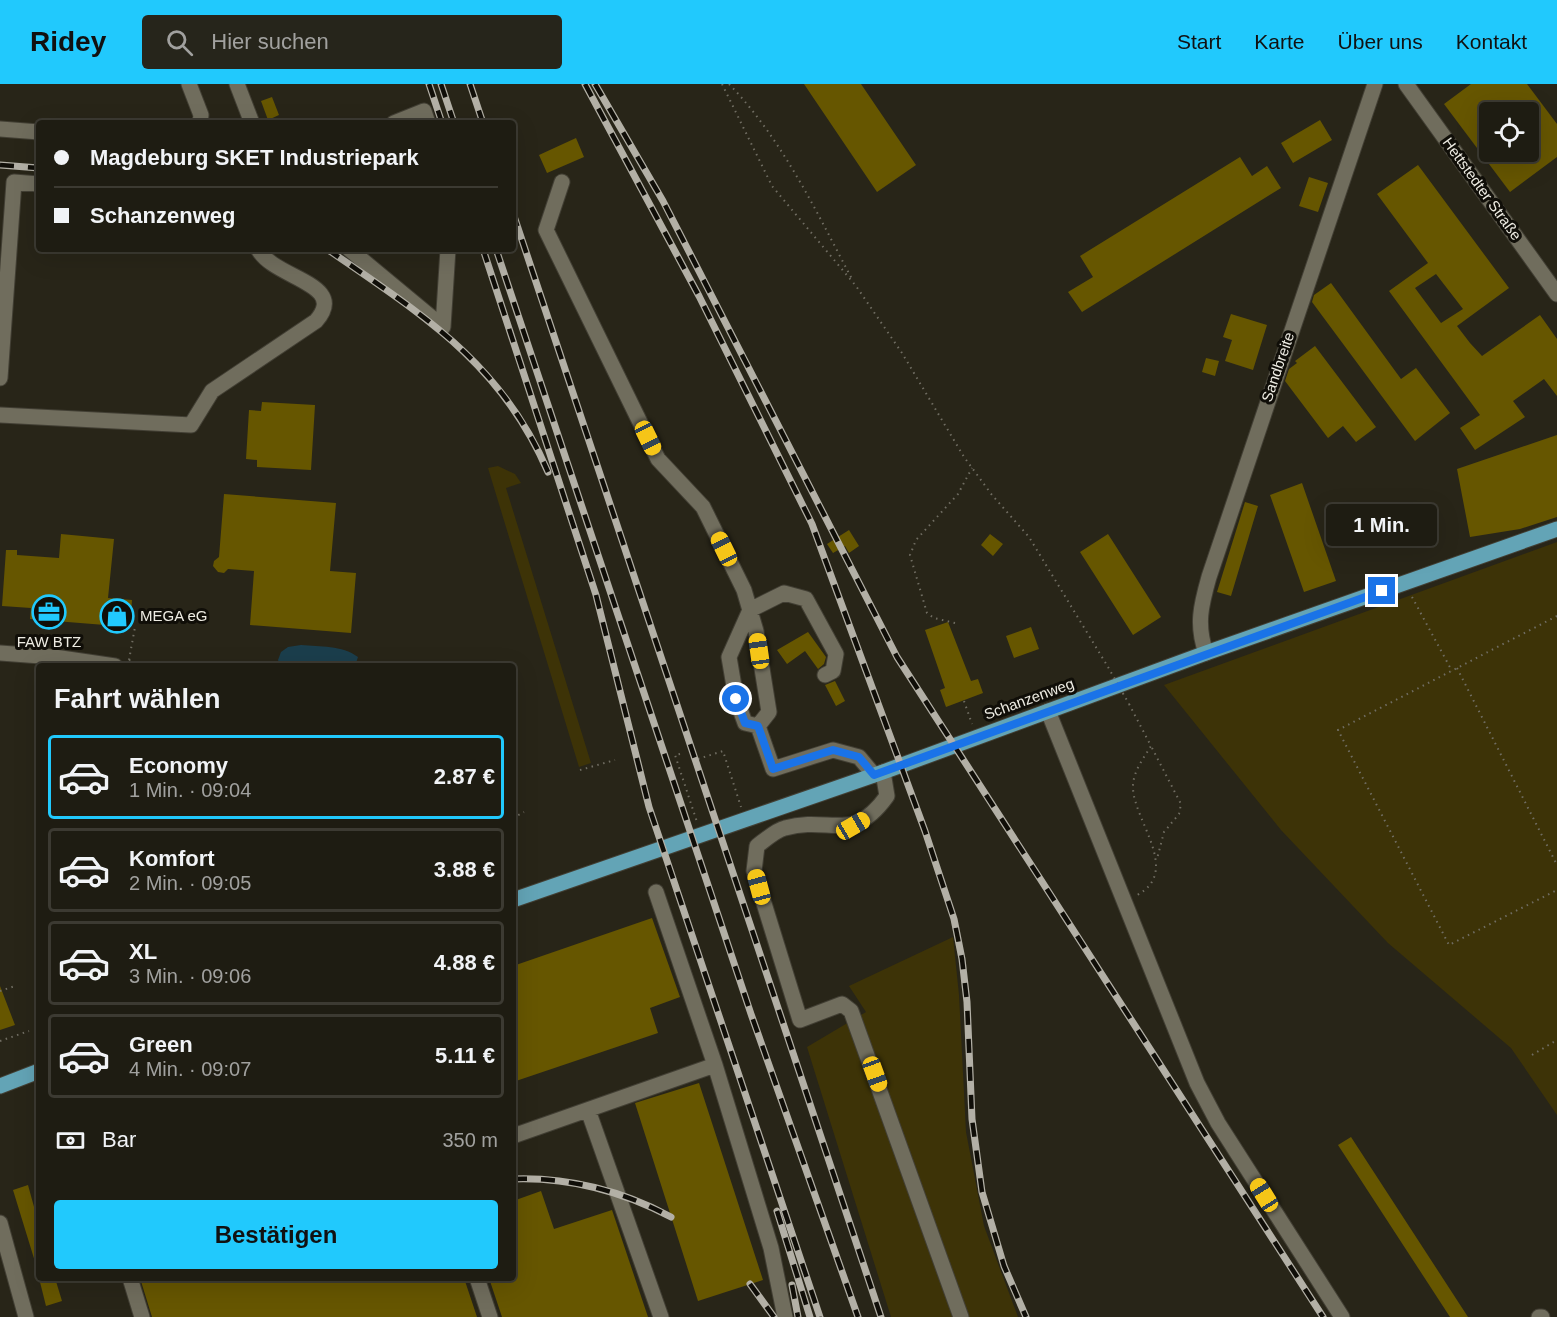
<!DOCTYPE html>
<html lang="de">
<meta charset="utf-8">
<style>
:root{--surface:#1e1c12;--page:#26251b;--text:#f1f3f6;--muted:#a1a19f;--line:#3c3a32;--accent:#21c9fd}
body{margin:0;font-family:Arial,sans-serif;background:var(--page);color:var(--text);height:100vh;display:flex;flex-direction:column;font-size:22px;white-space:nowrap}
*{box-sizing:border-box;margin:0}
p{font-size:20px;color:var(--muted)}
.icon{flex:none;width:33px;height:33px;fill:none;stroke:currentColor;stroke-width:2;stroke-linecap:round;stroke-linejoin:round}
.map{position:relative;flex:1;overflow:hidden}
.sheet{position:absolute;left:36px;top:579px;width:480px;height:618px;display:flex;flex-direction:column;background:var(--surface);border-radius:6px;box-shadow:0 6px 24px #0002,0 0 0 2px var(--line)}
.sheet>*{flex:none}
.hud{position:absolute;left:36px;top:36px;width:480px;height:132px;border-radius:6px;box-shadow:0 6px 24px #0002,0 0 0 2px var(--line);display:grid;align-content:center;height:132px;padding:0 18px;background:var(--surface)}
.tools{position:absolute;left:1479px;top:18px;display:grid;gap:12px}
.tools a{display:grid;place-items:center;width:60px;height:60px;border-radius:6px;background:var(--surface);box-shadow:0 6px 24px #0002,0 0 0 2px var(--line);font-size:30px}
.end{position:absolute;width:27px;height:27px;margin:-14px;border:8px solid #1a73e8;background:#fff;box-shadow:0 0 0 3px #fff}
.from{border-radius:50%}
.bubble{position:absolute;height:42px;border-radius:6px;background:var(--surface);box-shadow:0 6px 24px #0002,0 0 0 2px var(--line);font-size:20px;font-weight:700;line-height:42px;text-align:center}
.car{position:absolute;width:18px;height:36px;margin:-18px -9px;border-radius:8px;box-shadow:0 0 4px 2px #0007;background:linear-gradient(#f5c518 24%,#345 0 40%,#f5c518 0 76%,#345 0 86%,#f5c518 0)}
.hud b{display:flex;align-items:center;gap:21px;height:57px;font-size:22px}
.hud b+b{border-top:2px solid var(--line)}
.hud i{width:15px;height:15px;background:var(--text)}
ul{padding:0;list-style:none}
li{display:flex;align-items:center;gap:18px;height:84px;margin:0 12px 9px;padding:0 6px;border:3px solid var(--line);border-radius:6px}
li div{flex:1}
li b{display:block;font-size:22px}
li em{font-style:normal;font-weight:700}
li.selected{border-color:var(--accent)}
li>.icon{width:54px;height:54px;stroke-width:1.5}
h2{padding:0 18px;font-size:27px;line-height:72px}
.pay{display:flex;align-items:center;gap:15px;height:66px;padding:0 18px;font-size:22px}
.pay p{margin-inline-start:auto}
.button{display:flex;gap:12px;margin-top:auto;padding:12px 18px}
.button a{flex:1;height:69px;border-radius:6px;background:var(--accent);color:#111;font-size:24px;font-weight:700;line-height:69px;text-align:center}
header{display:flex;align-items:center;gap:36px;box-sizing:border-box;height:84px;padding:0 30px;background:var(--accent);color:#111}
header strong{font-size:28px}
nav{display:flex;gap:33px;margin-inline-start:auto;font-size:21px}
.search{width:420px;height:54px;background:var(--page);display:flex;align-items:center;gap:15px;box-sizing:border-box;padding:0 21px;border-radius:6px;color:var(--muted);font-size:22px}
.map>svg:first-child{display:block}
</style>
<header>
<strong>Ridey</strong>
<div class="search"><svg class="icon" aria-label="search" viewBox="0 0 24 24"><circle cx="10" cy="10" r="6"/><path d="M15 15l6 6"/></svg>Hier suchen</div>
<nav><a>Start</a><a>Karte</a><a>Über uns</a><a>Kontakt</a></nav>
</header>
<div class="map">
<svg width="1557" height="1233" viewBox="0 0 1557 1233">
<rect width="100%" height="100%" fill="#282518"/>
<path fill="#3d3307" d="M498,382L515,390L521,399L506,404L591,679L579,683L488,384Z
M1557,458V1031L1511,964L1388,859L1281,746L1164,601Z
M953,853L959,911L966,1048L984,1142L1018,1233H891L807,963L866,928L849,902Z"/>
<path fill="#1b3e4c" d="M301,561C320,563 342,561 358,573L355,582H281L278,576L281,568L288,563Z"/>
<path fill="#665600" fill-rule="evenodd" d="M804,0H861L916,81L877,108Z
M1471,0H1527L1557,40V73L1510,108L1444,20ZM1490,28H1528V68H1490Z
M272,13L279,31L268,36L261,17Z
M1320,36L1332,56L1293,79L1281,59Z
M576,54L584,73L547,89L539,71Z
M1240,73L1252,92L1267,82L1281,104L1082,228L1068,208L1093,193L1080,172Z
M1418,81L1509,204L1457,242L1470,259L1482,272L1540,231L1557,255V312L1544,295L1513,317L1525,333L1475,366L1460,344L1480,331L1389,207L1428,179L1377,110ZM1436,190L1463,225L1441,239L1415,204Z
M1309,93L1328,99L1318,128L1299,122Z
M1331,199L1401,295L1416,284L1450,329L1415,357L1312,218L1314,211Z
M1231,230L1267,241L1253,286L1225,277L1232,256L1223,253Z
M1315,262L1376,343L1356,358L1343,342L1328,354L1285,297L1289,285L1297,279L1295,277Z
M1206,274L1219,277L1215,292L1202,288Z
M262,318L315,321L311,386L257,383V376L246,375L249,326L261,327Z
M1557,351V433L1520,445L1470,453L1457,385Z
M1302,399L1336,497L1304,508L1270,411Z
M224,410L336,419L330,487L356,489L351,549L250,541L254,487L228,485L224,489L218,488L213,482L214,477L219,473Z
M1245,418L1258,422L1231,512L1217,508Z
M849,446L859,462L849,469L845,462L833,469L827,460Z
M61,450L114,455L108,514L132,516L130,543L30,535L31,524L2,522L6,466H17V471L59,474Z
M990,450L1003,460L993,472L981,461Z
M1108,450L1161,533L1133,551L1080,468Z
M948,538L971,597L978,595L983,609L946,623L940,606L945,604L925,546Z
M1031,543L1039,565L1014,574L1006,552Z
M808,548L826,573L824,580L818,585L805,567L787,580L777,566Z
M835,597L845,617L836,622L825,601Z
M652,834L680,913L650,924L658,949L513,998V882Z
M0,902L15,941L0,946Z
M699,999L763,1196L698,1217L635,1019Z
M1351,1053L1468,1233H1450L1338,1061Z
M28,1101L39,1141V1181H36L13,1106Z
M541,1107L554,1145L612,1126L648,1233H502L489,1194H513V1117Z
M39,1194H55L62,1217L46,1222Z
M140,1194H464L477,1233H152Z"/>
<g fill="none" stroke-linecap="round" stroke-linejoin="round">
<g stroke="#423f34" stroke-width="17">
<path id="minor" d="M189,0L201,31L200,39
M237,0L252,39
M1406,0L1557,210
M394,39L424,27L428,39
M0,45L39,48
M562,98L546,146L658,375L703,423L744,506L756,547L769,628L758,642
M349,165L443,243
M443,243L448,165
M0,294L14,98L39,100
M0,331L191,341L212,307L316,237C349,199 274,195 258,165
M0,569L54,573L115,582
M1206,569C1196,541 1201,521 1209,493L1375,0
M1048,627L1197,999L1218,1039L1342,1233
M758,642L745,639L736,614L729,573L750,526L784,509L806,515L836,570L833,587L825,591
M758,642L773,685L833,666L859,673L874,691
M883,688L887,712C852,761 831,731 785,744C776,746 765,756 757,762L754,787L800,936L842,920L851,927L961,1233
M715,981L771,1164L785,1233
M588,1026L661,1233
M513,1052L715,981L656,808
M0,1139L26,1233
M130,1194L142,1233
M477,1194L490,1233
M1539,1233H1542"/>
</g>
<g stroke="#423f34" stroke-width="17">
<path id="major" d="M513,816L883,688L1206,569L1557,445
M0,1002L39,987"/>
</g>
<path stroke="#706d62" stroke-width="2" stroke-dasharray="1.5 4.5" stroke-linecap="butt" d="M722,0L772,102L856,202L902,269L964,373L992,411L1029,453L1108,583
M729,0C783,56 817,129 853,197
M1412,513L1452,587
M1557,532L1338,646L1449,861L1557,806
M955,539L934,534L927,529L910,471L916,456L958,410L972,384
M129,576L146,582
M129,576L135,543
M1457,584L1557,781
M964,617L972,640
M1129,620L1151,662C1143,675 1132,689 1133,705C1135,738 1181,788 1137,811
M1152,664L1181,720L1179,730L1164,748L1157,775
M680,670L675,671L697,738
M698,675L723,667L741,723
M580,686L615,676
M513,734L524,728
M0,907L15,902
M0,957L29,947
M1532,971L1557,956"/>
<use href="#minor" stroke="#706d5d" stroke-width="15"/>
<use href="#major" stroke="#63a4b6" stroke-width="15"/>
<g stroke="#b3b0a6" stroke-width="7">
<path id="rail" d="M429,0L442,39
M441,0L454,39
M470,0L483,39
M585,0L699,212L812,440L925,747L954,835L962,875L967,918L972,1035L982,1108L1004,1182L1026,1233
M595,0L663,117L897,573L1323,1233
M0,81L39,84
M513,129L881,1233
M327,165C421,230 501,278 548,388
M483,165L596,511L649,723L820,1233
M496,165L751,930L858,1233
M513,1095C568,1093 623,1107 671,1133
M777,1127L810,1233
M750,1200L774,1233
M792,1201L798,1233"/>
</g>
<use href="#rail" stroke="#100e08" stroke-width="4.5" stroke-dasharray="14" stroke-linecap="butt"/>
<path stroke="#706d62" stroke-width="2" stroke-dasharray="1.5 4.5" stroke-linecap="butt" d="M1108,583L1129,620"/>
</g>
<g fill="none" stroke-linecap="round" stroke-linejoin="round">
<path stroke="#1a73e8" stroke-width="8" d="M736,615L745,639L758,642L773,685L833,666L859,673L874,691L1382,507"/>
</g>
<defs>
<g id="office-ring" transform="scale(1.725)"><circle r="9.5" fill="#100e08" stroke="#21c9fd" stroke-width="1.5"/><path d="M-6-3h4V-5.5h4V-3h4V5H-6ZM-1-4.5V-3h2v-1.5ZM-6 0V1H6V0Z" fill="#21c9fd"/></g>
<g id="shop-ring" transform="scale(1.725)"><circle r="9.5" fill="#100e08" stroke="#21c9fd" stroke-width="1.5"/><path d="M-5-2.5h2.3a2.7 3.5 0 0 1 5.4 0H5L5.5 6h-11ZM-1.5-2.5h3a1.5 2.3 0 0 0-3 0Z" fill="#21c9fd"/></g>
</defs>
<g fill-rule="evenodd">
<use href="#office-ring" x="49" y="528"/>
<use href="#shop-ring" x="117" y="532"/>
</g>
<g text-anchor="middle" stroke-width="6" stroke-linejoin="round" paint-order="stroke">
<g font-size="15" fill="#eeece3" stroke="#100e08">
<text transform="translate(1482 105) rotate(54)" y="5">Hettstedter Straße</text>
<text transform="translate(1278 283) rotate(-71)" y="5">Sandbreite</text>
<text transform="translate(1029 615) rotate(-20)" y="5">Schanzenweg</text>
</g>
<g font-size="15" fill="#eeece3" stroke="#100e08" text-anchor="start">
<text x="140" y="537">MEGA eG</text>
<text x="49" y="563" text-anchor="middle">FAW BTZ</text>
</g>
</g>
</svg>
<div class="tools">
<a><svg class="icon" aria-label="locate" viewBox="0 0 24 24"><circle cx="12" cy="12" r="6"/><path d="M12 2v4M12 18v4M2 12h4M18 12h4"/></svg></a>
</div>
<i class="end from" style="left:736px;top:615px"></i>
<i class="end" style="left:1382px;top:507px"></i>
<div class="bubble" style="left:1326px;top:420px;width:111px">1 Min.</div>
<i class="car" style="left:648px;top:354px;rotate:154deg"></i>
<i class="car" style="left:724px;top:465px;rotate:334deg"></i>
<i class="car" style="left:759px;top:567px;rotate:352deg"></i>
<i class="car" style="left:853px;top:742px;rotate:60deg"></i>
<i class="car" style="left:759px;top:803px;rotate:345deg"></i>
<i class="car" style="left:875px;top:990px;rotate:160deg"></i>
<i class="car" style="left:1264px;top:1111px;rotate:328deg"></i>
<div class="hud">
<b><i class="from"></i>Magdeburg SKET Industriepark</b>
<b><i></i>Schanzenweg</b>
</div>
<section class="sheet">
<h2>Fahrt wählen</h2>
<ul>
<li class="selected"><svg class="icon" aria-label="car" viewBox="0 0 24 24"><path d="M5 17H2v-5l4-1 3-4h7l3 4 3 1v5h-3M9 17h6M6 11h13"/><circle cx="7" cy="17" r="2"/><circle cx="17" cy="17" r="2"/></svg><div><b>Economy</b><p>1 Min. · 09:04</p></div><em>2.87 €</em></li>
<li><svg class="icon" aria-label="car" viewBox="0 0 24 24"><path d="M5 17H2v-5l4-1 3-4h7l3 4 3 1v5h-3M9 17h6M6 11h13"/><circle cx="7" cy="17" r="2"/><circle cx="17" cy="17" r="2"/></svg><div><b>Komfort</b><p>2 Min. · 09:05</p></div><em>3.88 €</em></li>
<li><svg class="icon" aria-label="car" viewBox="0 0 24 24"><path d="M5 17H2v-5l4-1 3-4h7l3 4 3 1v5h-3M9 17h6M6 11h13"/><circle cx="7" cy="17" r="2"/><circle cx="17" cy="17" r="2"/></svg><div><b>XL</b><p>3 Min. · 09:06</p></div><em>4.88 €</em></li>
<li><svg class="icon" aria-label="car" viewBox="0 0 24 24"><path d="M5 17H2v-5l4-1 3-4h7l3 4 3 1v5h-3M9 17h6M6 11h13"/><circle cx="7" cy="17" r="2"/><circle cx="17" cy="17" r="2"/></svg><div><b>Green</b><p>4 Min. · 09:07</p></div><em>5.11 €</em></li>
</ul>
<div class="pay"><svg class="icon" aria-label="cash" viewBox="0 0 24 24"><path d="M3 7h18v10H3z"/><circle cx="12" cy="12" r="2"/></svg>Bar<p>350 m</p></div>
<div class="button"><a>Bestätigen</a></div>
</section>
</div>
